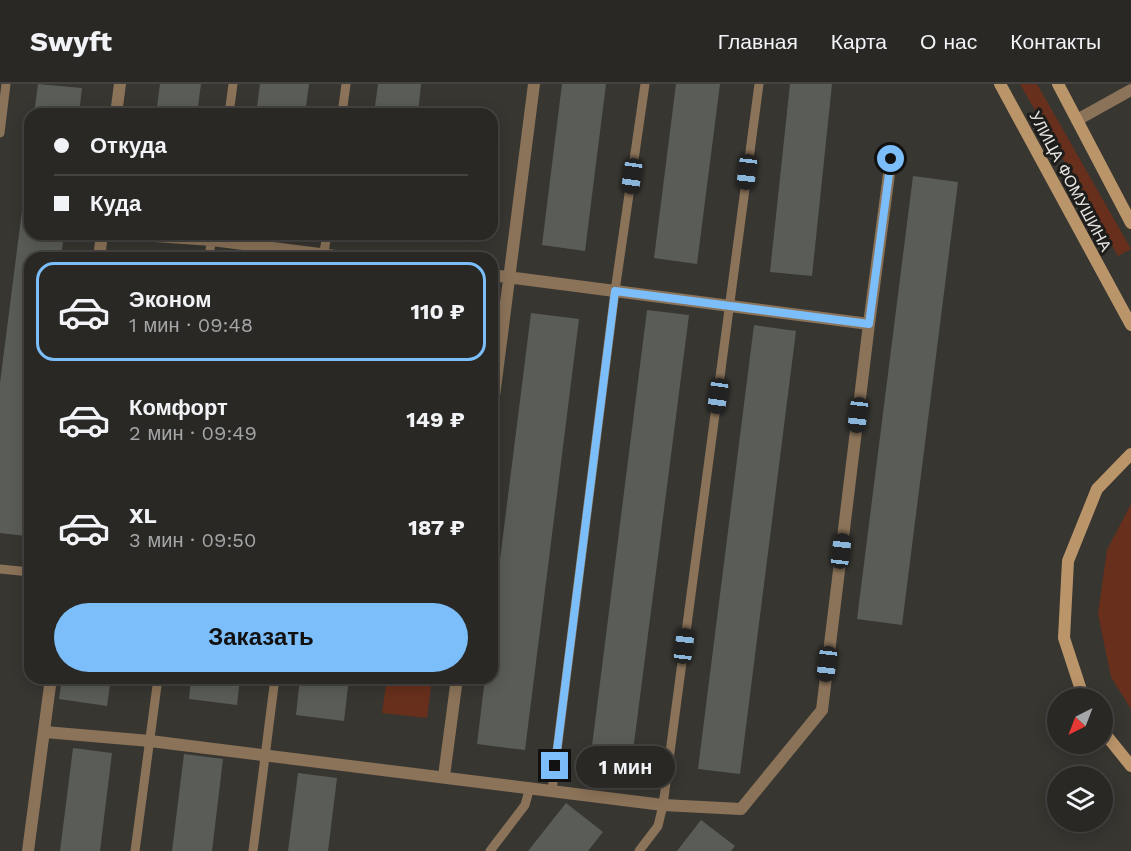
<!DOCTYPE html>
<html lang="ru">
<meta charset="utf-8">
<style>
:root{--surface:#292825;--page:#31302d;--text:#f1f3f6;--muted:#a5a6a7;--line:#454442;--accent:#7cbef9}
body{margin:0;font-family:"Work Sans",sans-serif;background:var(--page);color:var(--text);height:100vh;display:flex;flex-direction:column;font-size:22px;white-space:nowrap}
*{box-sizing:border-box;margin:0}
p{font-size:20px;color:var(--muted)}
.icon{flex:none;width:33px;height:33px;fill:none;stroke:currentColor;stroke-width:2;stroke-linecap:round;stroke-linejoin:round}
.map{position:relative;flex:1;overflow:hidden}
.side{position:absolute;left:24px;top:168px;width:474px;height:432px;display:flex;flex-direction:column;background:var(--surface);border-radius:18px;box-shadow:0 3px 15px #0003,0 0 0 2px var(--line)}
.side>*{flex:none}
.hud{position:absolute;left:24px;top:24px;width:474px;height:132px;border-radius:18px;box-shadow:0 3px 15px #0003,0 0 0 2px var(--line);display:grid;align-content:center;height:132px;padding:0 30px;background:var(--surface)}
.needle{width:39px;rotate:222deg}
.buttons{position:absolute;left:1047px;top:604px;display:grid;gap:12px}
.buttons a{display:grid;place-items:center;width:66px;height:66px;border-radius:50%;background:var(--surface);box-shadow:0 3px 15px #0003,0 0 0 2px var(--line);font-size:30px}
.end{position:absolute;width:27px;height:27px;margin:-14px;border:8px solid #7cbef9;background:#111;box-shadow:0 0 0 3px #111}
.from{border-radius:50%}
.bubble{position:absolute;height:42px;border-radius:21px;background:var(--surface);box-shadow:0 3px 15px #0003,0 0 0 2px var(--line);font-size:20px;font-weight:700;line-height:42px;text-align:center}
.car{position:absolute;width:18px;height:36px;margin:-18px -9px;border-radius:8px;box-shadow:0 0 4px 2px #0007;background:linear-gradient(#222 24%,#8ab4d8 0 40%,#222 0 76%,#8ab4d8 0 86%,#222 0)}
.hud b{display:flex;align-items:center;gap:21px;height:57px;font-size:22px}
.hud b+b{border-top:2px solid var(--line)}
.hud i{width:15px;height:15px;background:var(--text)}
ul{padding:10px 0 0;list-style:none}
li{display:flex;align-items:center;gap:18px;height:99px;margin:0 12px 9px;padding:0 18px;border:3px solid transparent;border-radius:18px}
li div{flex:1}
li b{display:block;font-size:22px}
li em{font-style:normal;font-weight:700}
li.on{border-color:var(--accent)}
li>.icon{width:54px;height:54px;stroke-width:1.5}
.primary-button{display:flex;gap:12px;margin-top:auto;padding:12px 30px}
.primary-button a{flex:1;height:69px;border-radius:36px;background:var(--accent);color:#111;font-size:24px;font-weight:700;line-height:69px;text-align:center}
header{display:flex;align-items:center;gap:36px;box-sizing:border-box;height:84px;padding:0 30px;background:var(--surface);border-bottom:2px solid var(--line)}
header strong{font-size:28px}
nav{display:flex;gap:33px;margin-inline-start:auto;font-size:21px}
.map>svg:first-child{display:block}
</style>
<header>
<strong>Swyft</strong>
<nav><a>Главная</a><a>Карта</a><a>О нас</a><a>Контакты</a></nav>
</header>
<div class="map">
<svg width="1131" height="767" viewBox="0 0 1131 767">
<rect width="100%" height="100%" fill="#373631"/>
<path fill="#68301c" d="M1020,0H1037L1131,165L1118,172Z
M1131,420V625L1111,593L1098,530L1107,466Z
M387,594H432L427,634L382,629Z"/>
<path fill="#5a5d57" d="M38,0L82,4L79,30H34Z
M160,0H201L197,30H156Z
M260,0H309L305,30H256Z
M378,0H421L418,30H374Z
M562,0H606L585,167L542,161Z
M676,0H720L697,180L654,174Z
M790,0H832L812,192L770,188Z
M29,72L30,150H64L61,174H30V418L26,452L0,449V299Z
M913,92L958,98L902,541L857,535Z
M647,226L689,231L632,675L591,670Z
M531,229L579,235L525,666L477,660L485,594H492V539Z
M754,241L796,247L740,690L698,685Z
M62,594H111L107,622L59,615Z
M191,594H240L237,621L189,615Z
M300,594H349L344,637L296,631Z
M73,664L112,669L100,767H60Z
M184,670L223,675L212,767H172Z
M298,689L337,694L328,767H288Z
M566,719L603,748L588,767H528Z
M701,736L735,762L731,767H677Z"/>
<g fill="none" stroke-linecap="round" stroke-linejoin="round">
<path stroke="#8b7359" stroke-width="9" d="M229,30L233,0
M342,30L346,0
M0,49L6,0
M209,174L212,150
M323,174L327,150
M0,485L30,488
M552,706L615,207L645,0
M135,767L158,594
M253,767L275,594
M490,767L525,721L530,703
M639,767L658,742L663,721L759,0"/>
<path stroke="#8b7359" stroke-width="12" d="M116,30L120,0
M1077,36L1131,6
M126,150L212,156L351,174
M99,174L102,150
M492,191L869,240L891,75
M492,328L534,0
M45,648L150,657L663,721L741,725L822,626L869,240
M444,692L457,594
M28,767L51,594"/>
<path stroke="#bb956a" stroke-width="12" d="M1000,0L1131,241
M1058,0L1131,139
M1084,615L1064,554L1068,477L1097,405L1131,370
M1102,646L1131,682"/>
</g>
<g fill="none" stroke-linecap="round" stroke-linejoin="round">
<path stroke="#7cbef9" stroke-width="8" d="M555,682L615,207L869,240L891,75"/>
</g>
<g text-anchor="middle" stroke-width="6" stroke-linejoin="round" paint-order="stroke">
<g font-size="16" fill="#e7e7e3" stroke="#1e1d1b">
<text transform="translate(1071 97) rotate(62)" y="6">УЛИЦА ФОМУШИНА</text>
</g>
</g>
</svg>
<div class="buttons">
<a><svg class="needle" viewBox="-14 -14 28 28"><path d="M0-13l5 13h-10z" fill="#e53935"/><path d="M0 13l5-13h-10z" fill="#a5a6a7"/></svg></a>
<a><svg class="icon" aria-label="layers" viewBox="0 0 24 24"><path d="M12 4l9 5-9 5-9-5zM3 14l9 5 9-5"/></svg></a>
</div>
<i class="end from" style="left:891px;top:75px"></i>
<i class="end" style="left:555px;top:682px"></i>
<div class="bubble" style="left:576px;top:662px;width:99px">1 мин</div>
<i class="car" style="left:747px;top:88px;rotate:187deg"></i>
<i class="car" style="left:632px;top:92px;rotate:188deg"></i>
<i class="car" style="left:718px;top:312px;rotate:188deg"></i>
<i class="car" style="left:858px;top:331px;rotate:187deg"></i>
<i class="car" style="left:841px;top:467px;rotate:7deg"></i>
<i class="car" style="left:684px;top:562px;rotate:7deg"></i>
<i class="car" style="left:827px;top:580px;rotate:187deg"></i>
<div class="hud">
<b><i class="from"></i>Откуда</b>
<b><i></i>Куда</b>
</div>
<section class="side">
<ul>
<li class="on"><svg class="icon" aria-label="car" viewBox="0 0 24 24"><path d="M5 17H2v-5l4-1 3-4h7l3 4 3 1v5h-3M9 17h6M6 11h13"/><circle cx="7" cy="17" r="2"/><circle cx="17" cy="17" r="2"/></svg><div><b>Эконом</b><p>1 мин · 09:48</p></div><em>110 ₽</em></li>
<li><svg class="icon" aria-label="car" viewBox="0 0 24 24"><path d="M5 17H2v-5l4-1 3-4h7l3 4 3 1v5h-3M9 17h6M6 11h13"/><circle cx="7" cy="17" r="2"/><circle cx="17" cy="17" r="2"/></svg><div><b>Комфорт</b><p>2 мин · 09:49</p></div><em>149 ₽</em></li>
<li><svg class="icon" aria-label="car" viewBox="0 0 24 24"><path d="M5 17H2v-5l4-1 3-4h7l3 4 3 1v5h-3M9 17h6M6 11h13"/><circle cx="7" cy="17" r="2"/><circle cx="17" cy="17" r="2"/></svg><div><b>XL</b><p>3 мин · 09:50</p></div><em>187 ₽</em></li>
</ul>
<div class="primary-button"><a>Заказать</a></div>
</section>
</div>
